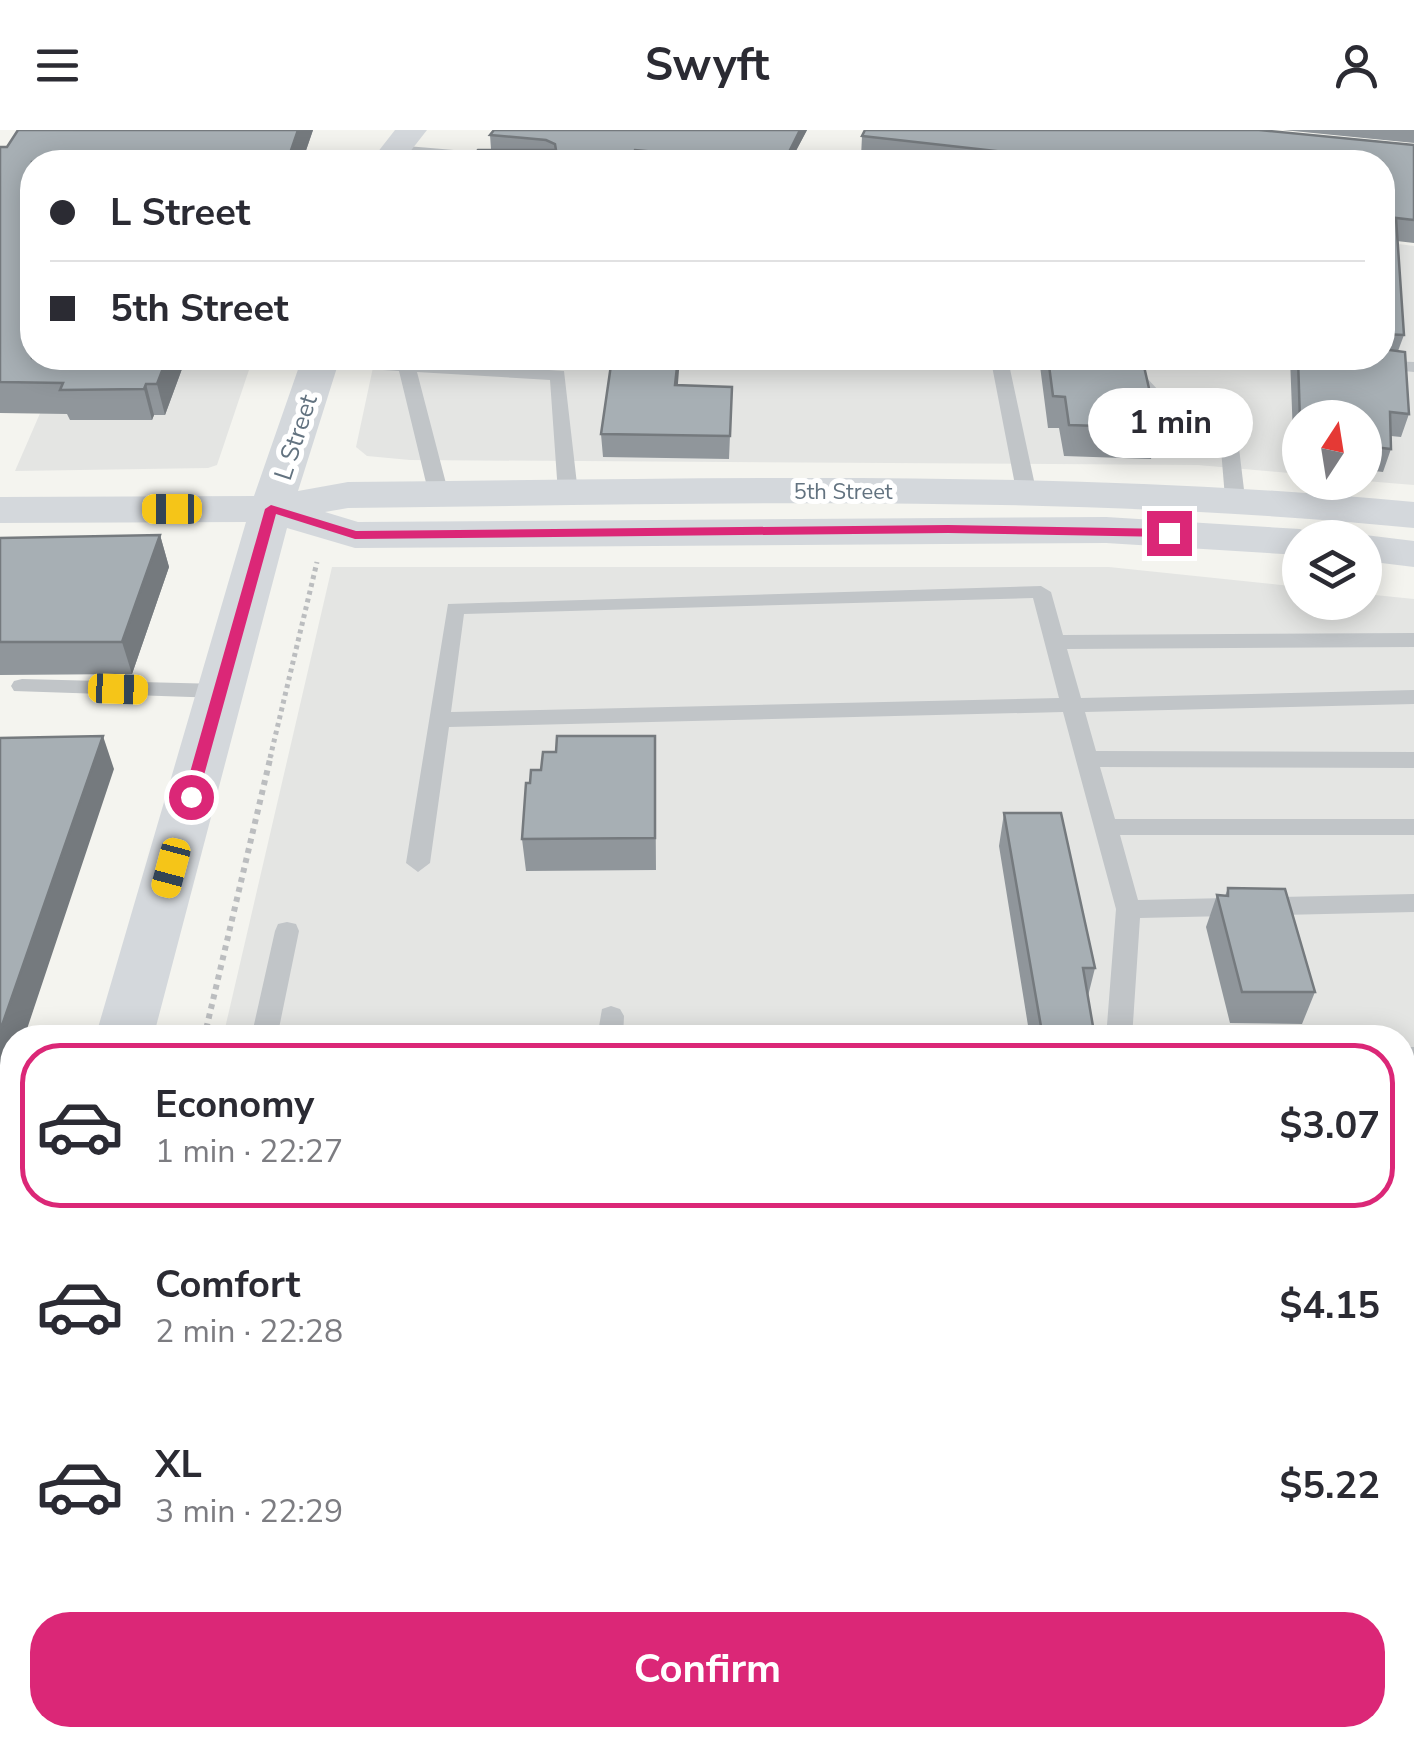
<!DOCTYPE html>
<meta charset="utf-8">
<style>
:root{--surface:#fff;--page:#f2f2f3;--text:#2b2b33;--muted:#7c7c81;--line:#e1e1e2;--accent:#db2777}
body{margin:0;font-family:"Nunito Sans",sans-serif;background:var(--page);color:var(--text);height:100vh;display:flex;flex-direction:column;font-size:38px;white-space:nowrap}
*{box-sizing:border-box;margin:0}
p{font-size:32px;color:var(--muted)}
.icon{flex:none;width:55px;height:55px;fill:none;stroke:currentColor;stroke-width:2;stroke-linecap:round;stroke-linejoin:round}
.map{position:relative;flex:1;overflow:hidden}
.sheet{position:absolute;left:0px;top:895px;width:1415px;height:722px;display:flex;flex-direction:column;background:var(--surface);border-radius:40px 40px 0 0;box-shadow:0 5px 25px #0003}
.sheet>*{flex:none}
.banner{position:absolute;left:20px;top:20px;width:1375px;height:220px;border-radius:40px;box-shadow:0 5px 25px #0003;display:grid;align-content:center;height:220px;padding:0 30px;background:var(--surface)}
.needle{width:65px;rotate:12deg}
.fabs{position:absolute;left:1282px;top:270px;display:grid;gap:20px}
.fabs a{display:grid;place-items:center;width:100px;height:100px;border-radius:50%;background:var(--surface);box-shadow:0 5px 25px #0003;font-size:50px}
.end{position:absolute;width:45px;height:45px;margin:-22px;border:12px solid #db2777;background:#fff;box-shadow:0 0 0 5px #fff}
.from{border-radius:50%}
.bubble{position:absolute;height:70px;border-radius:35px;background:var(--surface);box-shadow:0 5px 25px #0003;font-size:32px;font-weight:700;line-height:70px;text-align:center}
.car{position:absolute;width:30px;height:60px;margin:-30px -15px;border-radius:12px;box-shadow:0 0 8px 2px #0007;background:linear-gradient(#f5c518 24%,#345 0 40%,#f5c518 0 76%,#345 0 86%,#f5c518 0)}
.banner b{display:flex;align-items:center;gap:35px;height:95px;font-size:38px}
.banner b+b{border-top:2px solid var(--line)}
.banner i{width:25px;height:25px;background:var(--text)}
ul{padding:18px 0 0;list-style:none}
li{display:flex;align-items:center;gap:30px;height:165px;margin:0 20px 15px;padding:0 10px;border:5px solid transparent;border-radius:40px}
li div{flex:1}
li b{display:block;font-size:38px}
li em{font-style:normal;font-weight:700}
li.selected{border-color:var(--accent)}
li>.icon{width:90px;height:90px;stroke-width:1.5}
.button{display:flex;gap:20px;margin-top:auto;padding:20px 30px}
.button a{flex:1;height:115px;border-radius:40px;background:var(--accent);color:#fff;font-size:40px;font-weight:700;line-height:115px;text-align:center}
header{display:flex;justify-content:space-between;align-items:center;height:130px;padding:0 30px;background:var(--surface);font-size:45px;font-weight:700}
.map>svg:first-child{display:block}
</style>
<header><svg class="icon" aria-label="menu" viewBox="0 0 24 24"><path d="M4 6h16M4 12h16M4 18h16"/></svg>Swyft<svg class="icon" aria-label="person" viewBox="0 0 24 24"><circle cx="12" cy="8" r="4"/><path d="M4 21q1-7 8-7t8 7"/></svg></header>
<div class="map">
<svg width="1414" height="1616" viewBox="0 0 1414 1616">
<rect width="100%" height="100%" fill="#f4f4ef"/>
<path fill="#e4e5e3" d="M1383,112L1414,116V355L1365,351V288H1300V344L1198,335L410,330L367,326L356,317L375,228H1382Z
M64,228H253L217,335L208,338L15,341Z
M332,437H1109L1300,457V472H1365V464L1414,469V1616H54L57,1605H1402V908L223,907Z"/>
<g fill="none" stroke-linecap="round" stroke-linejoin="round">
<path stroke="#bbbdbf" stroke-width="5" stroke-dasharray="4 4" stroke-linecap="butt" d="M270,628L317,432"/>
<path stroke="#bbbdbf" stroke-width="6" stroke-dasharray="5 5" stroke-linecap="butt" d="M204,908L271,625"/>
<path fill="#c1c5c8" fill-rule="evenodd" d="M395,15L547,28L554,32H501L390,22L388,19Z
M314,228H417L416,231L564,241L578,363L568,369L558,363L550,250L417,242L449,365L439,371L429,365L399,241L320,236L314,235Z
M1009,228L1082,229C1064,241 1032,231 1010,239L1036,360L1026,366L1016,360L992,236Z
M1312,228L1414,232V242L1321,233Z
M1125,238L1145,246L1174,277L1229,305L1239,318L1245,368L1242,372H1228L1225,368L1221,319L1162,285L1133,254L1119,247V239Z
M1041,456L1051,462L1063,505L1414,503V517L1067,519L1081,568L1414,560V574L1085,582L1096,621L1414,622V638L1100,637L1115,689H1414V705H1120L1138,770L1414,764V782L1140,788L1132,908H1106L1116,779L1063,582L449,597L430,733L418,742L406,733L448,474ZM1033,468L1059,568L451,582L464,484Z
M22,549L220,554L231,561L220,568L14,561L11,556L14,551Z
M287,792L296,794L299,801L277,908H251L275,801L278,794Z
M611,876L620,879L624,886L623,908H597L602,879Z
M1402,917H1414V939H1402Z
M658,1605H694V1616H658Z
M1208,1605H1244L1246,1616H1210Z"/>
<path fill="#c1c5c8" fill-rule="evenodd" d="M0,1083L12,1084V1131H0Z"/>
<path fill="#d4d8dc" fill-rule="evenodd" d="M395,0H427L402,32H370Z
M302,228H340L298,361L348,352C704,349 1059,338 1414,372V398C1059,363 704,374 348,378L325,382L358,392L1106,387L1300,399L1319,408H1300V425L1106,413L355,418L287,398L153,908H95L246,392L0,393V367L254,366Z
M1365,405L1414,411V437L1365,431V408H1355Z
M12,1275V1381L0,1386V1280Z"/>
</g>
<path fill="#90969b" d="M18,0H313L302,32H32L186,228L165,285H154L152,290H70L67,284L0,283V17H7Z
M807,0L790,32H468L491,19L490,5Z
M1283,0H1414V13Z
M862,6L1414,15V113L1397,111L1404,205L1398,221L1409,284L1401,307L1391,306V319L1383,342L1365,340V288H1300V332L1294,331L1290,228H1382V32H912L861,27Z
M1041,228H1136L1158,298L1151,329L1064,326L1059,298H1048L1040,236Z
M678,256L732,257L729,329L603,327L601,304Z
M160,405L169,437L132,544L0,545V408Z
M655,606L656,740L526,741L522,709L530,653L556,622Z
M1004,683L1095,838L1088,866L1095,908H1030L999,716Z
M1228,758L1315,862L1302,894L1230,893L1206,797L1217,765L1225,766Z
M769,1605H1133L1126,1616H768Z"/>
<path fill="#757a7e" d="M298,0H313L302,32H287Z
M800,0H807L790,32H784Z
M635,20V32H627Z
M167,228H186L165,285L157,254Z
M678,228H680L676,278L675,255Z
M146,254L154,285L152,290L144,259Z
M160,405L169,437L132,544L122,512Z
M103,606L114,639L24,908H12V943L0,981V901Z"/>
<path fill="#a7afb4" stroke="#757a7e" stroke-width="2.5" d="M18,0H298L287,32H32V228H167L157,254H146L144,259L60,260L63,253L0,252V17H7Z
M494,0H800L784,32H768L635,20L627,32H468L478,20H556L555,14L546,10L490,5Z
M865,0H1259L1414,15V90L1396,88L1404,205L1382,204V32H1094L862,6Z
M1382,219L1405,222L1409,284L1390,282L1391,319L1365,316V288H1300V291L1298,228H1382Z
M612,228H678L675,255L732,257L730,306L601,304Z
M1048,228H1136L1143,232L1158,298L1069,295L1065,267L1053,266Z
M160,405L122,512H0V408Z
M103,606L0,901V608Z
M557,606H655V708L522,709L526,653H530L531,640H541L543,622H556Z
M1004,683H1061L1095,838H1083L1095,908H1043Z
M1228,758L1285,759L1315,862H1242L1217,765L1228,766Z
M87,1605H610V1616H84Z
M770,1605H1012L1014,1616H770Z"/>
<path fill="#db2777" d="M271,375L356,401L948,395L1169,399L1175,403L1169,407L948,403L355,409L276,384L198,667L191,672L183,667L265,379Z"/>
<g text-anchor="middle" stroke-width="10" stroke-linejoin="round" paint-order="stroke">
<g font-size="22" fill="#637380" stroke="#fff">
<text x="843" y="369">5th Street</text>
</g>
<g font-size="25" fill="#637380" stroke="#fff">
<text transform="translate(295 307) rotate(-72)" y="9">L Street</text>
</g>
</g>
</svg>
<div class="fabs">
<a><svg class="needle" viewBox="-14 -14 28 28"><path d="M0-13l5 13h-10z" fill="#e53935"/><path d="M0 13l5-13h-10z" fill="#7c7c81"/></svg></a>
<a><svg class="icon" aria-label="layers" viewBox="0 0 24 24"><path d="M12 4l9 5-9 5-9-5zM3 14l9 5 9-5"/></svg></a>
</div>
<i class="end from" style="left:191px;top:667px"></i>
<i class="end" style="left:1169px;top:403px"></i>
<div class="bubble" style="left:1088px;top:258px;width:165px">1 min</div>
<i class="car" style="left:172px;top:379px;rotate:270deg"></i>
<i class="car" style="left:118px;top:559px;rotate:92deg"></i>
<i class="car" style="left:171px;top:738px;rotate:195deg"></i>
<div class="banner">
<b><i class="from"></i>L Street</b>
<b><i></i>5th Street</b>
</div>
<section class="sheet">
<ul>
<li class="selected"><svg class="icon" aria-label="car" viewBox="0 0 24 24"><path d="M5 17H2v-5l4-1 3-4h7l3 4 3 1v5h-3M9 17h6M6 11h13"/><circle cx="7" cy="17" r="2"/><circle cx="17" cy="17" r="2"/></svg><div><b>Economy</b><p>1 min · 22:27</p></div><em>$3.07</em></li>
<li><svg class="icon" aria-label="car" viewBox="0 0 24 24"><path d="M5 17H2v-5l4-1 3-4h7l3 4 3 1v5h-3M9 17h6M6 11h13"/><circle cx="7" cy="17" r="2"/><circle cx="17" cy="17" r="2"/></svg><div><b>Comfort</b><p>2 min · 22:28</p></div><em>$4.15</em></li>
<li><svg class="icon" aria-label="car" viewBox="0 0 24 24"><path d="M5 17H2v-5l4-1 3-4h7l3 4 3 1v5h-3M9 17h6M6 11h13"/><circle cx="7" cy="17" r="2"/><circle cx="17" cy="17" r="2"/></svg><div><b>XL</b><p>3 min · 22:29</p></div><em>$5.22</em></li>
</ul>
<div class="button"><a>Confirm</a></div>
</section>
</div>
